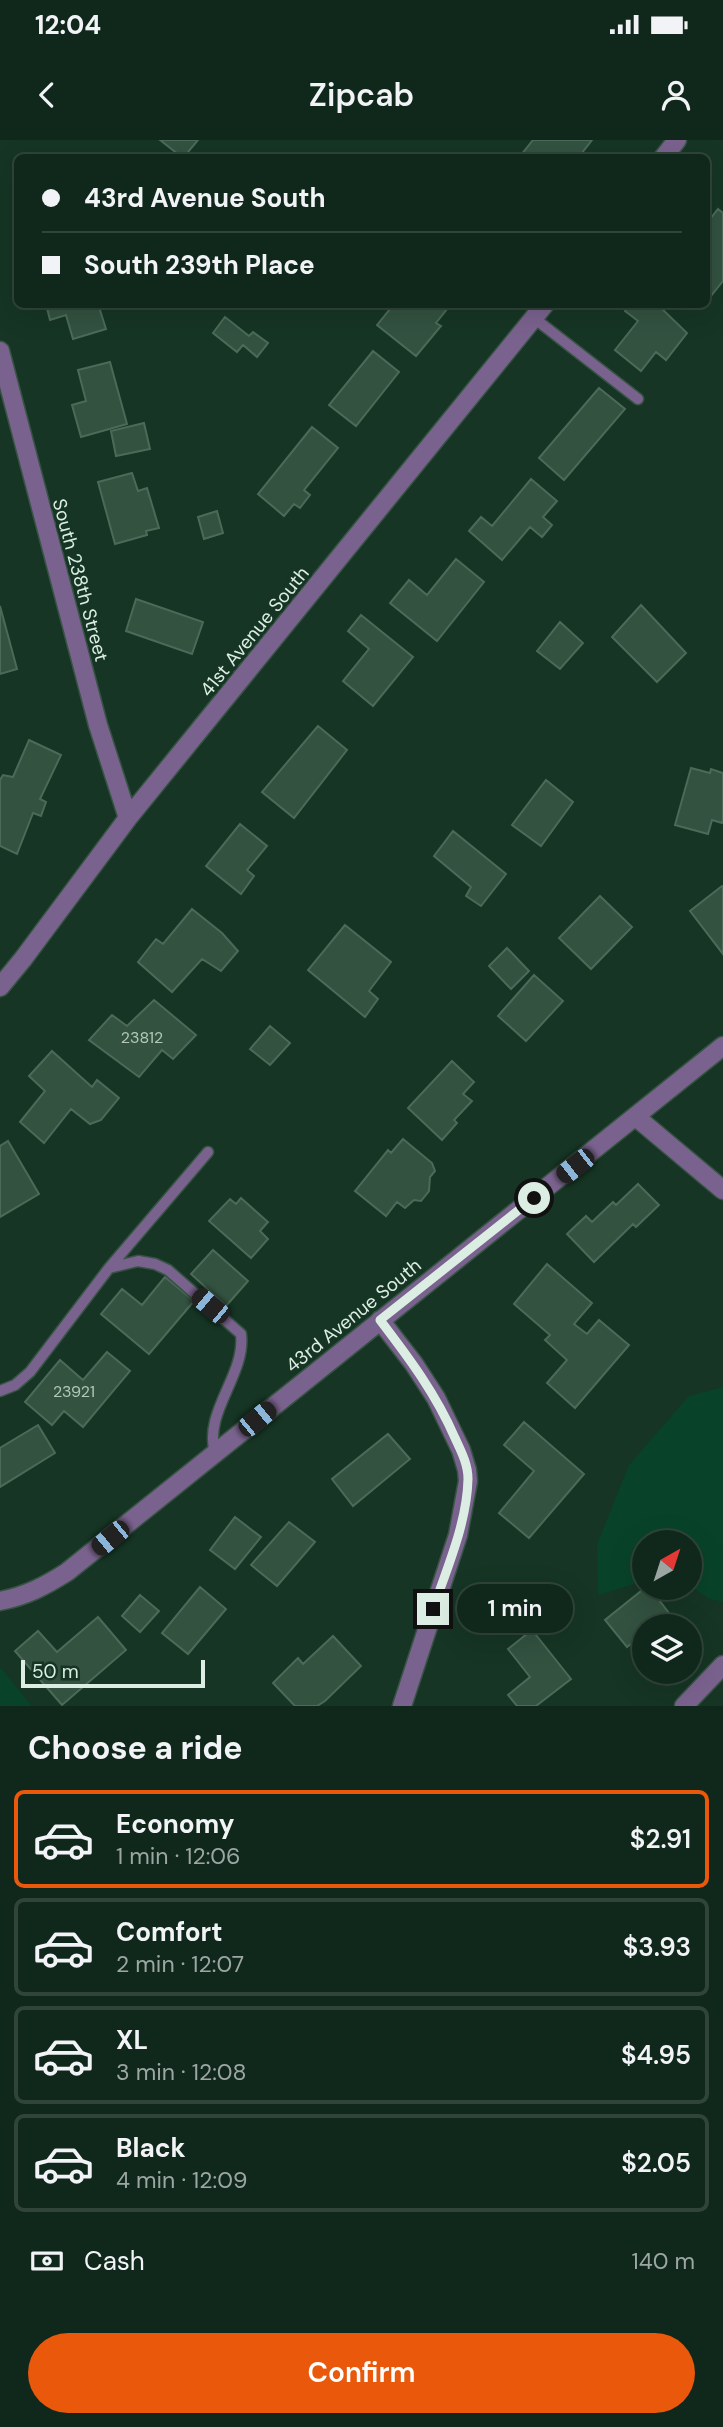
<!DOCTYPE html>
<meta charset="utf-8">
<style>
:root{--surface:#10281b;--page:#193024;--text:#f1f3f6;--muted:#9ca6a3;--line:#30443a;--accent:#ea580c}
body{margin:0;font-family:"DM Sans",sans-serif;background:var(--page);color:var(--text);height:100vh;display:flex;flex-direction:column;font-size:26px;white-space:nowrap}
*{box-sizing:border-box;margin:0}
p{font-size:23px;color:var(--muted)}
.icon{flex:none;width:38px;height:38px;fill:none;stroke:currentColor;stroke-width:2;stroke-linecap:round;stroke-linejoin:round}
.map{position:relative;height:1566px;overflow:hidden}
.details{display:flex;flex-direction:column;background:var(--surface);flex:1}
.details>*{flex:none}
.top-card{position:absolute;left:14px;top:14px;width:696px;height:154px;border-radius:10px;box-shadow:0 7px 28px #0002,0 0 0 2px var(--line);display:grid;align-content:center;height:154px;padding:0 28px;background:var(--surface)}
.needle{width:46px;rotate:39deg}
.tools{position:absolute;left:632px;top:1390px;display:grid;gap:14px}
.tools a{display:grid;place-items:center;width:70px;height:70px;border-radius:50%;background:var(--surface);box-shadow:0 7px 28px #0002,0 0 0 2px var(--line);font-size:35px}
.scale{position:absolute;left:21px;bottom:18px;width:184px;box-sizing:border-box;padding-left:7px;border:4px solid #dceee3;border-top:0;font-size:19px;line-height:24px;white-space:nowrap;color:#dceee3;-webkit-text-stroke:5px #163524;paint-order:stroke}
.end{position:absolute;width:32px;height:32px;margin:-16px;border:9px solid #dceee3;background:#111;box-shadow:0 0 0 4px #111}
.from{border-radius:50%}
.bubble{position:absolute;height:49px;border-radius:24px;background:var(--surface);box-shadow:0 7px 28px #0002,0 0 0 2px var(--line);font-size:23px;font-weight:600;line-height:49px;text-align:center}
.car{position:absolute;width:21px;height:42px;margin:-21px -10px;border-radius:9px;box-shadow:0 0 5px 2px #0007;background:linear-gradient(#222 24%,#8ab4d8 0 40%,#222 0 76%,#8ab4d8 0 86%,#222 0)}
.top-card b{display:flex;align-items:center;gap:24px;height:66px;font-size:26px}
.top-card b+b{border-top:2px solid var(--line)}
.top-card i{width:18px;height:18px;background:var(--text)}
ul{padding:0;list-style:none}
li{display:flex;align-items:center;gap:21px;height:98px;margin:0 14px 10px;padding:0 14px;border:4px solid var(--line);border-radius:10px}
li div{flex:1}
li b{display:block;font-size:26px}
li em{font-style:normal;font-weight:600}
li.current{border-color:var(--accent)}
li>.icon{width:63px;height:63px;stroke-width:1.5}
h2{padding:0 28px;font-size:32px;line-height:84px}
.pay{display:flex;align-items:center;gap:18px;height:77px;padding:0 28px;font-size:26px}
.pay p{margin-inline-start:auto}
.button{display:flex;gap:14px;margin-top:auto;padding:14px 28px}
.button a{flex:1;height:80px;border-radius:42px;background:var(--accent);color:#fff;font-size:28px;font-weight:600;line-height:80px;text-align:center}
.status{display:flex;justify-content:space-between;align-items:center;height:49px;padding:0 35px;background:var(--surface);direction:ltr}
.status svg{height:19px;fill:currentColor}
header{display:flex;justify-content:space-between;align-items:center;height:91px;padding:0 28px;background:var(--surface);font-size:32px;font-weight:600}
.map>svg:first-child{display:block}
</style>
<div class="status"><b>12:04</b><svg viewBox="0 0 49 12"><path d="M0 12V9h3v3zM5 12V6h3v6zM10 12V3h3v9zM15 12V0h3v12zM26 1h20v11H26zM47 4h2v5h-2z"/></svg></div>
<header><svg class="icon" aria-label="back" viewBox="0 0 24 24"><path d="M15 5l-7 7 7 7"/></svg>Zipcab<svg class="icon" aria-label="person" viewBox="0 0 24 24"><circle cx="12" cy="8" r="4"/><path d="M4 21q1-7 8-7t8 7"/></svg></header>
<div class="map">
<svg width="723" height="1566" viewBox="0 0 723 1566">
<rect width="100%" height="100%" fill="#163524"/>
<path fill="#084329" d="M723,1247V1462L710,1459L690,1446V1402H644V1441L598,1455L597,1405L629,1325L689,1256Z
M0,1527L32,1566H0Z"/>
<path fill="#335240" stroke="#4b6b58" stroke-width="2" d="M160,0H198L183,18Z
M533,0H592L578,18H525L521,15Z
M718,69L723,73V141L707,161V83Z
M46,164H108L99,167L106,189L73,199L66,175L50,180Z
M394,164H451L436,183L441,186L416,216L377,185Z
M630,164H657L687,193L666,220L656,212L641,231L615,210L638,181L625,171Z
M225,177L249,196L253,192L268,203L257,217L243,205L237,212L213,193Z
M373,211L399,232L356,286L329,265Z
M110,222L127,284L81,297L72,265L86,261L78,230Z
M599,248L625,269L564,340L539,318Z
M144,283L150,309L116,316L111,291Z
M312,287L338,308L304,350L310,355L300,368L294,364L284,376L258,354Z
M132,333L138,351L147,348L159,388L146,391L147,395L115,404L98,342Z
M531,339L557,361L543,377L552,385L542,397L530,387L502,420L469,391L481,377L492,386Z
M217,371L223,393L204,399L198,377Z
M456,419L484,442L437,501L390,463L409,440L427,455Z
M136,459L203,482L192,514L126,491Z
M641,465L686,513L657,542L612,497Z
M0,466L17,529L0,534Z
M361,475L413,517L373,566L343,541L369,509L348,491Z
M560,482L583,503L560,529L537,511Z
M318,586L347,610L294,678L262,652Z
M29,600L61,615L40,659L46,662L41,676L33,673L17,714L0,706V640L3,635L13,637Z
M691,628L710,633L711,629L723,633V680L722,683L712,680L708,694L675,685Z
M546,640L573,662L541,706L512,685Z
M240,684L267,706L247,730L254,736L241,754L206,726Z
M453,691L506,734L481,766L466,756L471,747L434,716Z
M722,746L723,747V814L690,771Z
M600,756L632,787L591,829L559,798Z
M192,769L222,793L238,811L221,831L202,819L172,852L138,822L156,799L163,804Z
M345,785L391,822L369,851L378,859L365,877L308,830Z
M507,808L529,831L511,849L489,826Z
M534,835L563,861L526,901L498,876Z
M154,860L196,895L173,919L162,910L139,937L89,900L112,875L127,886Z
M270,886L290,903L270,925L250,909Z
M52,911L92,947L97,940L119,958L101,980L90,984L71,969L44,1003L20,982L45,951L29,936Z
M452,921L474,942L463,954L472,961L454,980L457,983L442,1000L408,968Z
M403,999L432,1023L435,1031L430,1037L429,1051L421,1061L414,1060L405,1068L397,1062L386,1076L355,1051L388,1010L391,1013Z
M8,1001L39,1054L0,1077V1006Z
M638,1044L659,1065L636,1087L633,1084L594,1122L567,1094L586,1076L592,1082L613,1062L616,1065Z
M241,1058L268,1082L260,1091L268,1099L251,1118L209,1081L230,1059L236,1064Z
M213,1110L248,1141L226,1166L191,1134Z
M547,1124L592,1163L574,1184L587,1194L599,1180L629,1205L575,1268L547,1243L567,1220L545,1200L550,1195L514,1164Z
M165,1137L194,1161L149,1214L101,1174L122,1149L142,1165Z
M107,1212L130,1231L83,1287L64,1271L52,1285L25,1262L60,1220L83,1240Z
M524,1282L584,1334L529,1398L499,1373L534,1331L504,1305Z
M38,1285L55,1313L0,1347V1308Z
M388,1294L410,1319L353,1366L332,1339Z
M235,1377L261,1397L235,1429L210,1410Z
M289,1382L315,1402L277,1446L251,1425Z
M200,1447L226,1469L188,1514L162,1493Z
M646,1447H649L669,1473L652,1486H644V1493L627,1507L605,1480Z
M140,1455L159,1471L140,1492L122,1476Z
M98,1477L126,1510L62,1565L15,1511L38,1491L57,1512Z
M532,1490L571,1539L536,1566H517L508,1555L530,1537L508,1509Z
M333,1496L361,1526L325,1561L317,1566H295L273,1543L298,1518L303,1524Z"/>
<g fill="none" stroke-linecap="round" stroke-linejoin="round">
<g stroke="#365343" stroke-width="13">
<path id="service" d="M534,178L638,259
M109,1128L208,1012
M0,1251L15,1245L30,1232L109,1128L138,1121L155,1124L168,1130L241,1194C246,1235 203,1272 215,1313"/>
</g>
<g stroke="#365343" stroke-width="21">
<path id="minor" d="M663,18L677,0
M0,211L98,585L128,678
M0,847L23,819L128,678L545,164
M636,977L723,1050
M380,1180L414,1224L436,1258L461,1310L467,1330L468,1341L458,1395L402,1566
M0,1461C26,1456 45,1446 67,1432L723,906
M684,1566L723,1525"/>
</g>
<use href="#service" stroke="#7a628e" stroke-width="10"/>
<use href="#minor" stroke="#7a628e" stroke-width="18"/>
</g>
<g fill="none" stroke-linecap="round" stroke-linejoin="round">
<path stroke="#dceee3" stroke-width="9" d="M433,1469C447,1428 467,1383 468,1339C468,1324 461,1311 455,1298C436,1254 409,1218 380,1180L534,1058"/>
</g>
<g text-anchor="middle" stroke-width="6" stroke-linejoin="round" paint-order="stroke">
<g font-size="16" fill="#b2c7ba">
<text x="142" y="903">23812</text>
<text x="74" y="1257">23921</text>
</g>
<g font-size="19" fill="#dceee3" stroke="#163524">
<text transform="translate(81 440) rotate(75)" y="7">South 238th Street</text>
<text transform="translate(254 491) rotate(-51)" y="7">41st Avenue South</text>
<text transform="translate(353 1175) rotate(-39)" y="7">43rd Avenue South</text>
</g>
</g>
</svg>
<div class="tools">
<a><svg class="needle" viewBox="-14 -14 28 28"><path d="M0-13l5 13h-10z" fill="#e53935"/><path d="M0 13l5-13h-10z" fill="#9ca6a3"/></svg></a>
<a><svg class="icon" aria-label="layers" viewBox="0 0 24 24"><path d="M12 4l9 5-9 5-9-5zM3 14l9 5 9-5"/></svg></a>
</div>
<div class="scale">50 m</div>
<i class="end from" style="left:534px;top:1058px"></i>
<i class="end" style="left:433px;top:1469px"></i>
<div class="bubble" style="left:457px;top:1444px;width:116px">1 min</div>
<i class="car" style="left:575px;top:1026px;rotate:232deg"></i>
<i class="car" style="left:210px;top:1166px;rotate:310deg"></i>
<i class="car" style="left:257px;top:1279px;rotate:51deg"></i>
<i class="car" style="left:110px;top:1398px;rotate:231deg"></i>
<div class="top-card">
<b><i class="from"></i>43rd Avenue South</b>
<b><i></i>South 239th Place</b>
</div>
</div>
<section class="details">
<h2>Choose a ride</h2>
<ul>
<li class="current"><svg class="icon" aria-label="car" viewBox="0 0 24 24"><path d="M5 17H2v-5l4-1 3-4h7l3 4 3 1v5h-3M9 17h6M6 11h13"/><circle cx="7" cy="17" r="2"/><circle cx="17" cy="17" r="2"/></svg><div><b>Economy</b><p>1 min · 12:06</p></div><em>$2.91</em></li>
<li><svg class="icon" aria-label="car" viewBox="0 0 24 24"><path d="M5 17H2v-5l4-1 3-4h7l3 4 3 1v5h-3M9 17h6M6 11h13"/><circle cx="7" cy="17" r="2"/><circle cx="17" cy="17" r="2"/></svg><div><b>Comfort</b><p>2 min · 12:07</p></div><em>$3.93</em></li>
<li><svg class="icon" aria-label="car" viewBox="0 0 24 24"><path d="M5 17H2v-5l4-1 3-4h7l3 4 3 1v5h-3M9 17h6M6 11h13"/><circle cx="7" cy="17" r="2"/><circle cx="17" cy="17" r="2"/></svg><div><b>XL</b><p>3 min · 12:08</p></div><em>$4.95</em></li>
<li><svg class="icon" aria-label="car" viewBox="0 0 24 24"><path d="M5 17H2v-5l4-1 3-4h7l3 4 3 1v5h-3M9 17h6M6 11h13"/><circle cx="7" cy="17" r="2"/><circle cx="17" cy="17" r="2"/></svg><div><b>Black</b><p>4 min · 12:09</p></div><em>$2.05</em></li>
</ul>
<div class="pay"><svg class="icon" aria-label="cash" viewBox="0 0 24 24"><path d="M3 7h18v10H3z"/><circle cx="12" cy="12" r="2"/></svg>Cash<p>140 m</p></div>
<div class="button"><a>Confirm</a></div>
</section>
